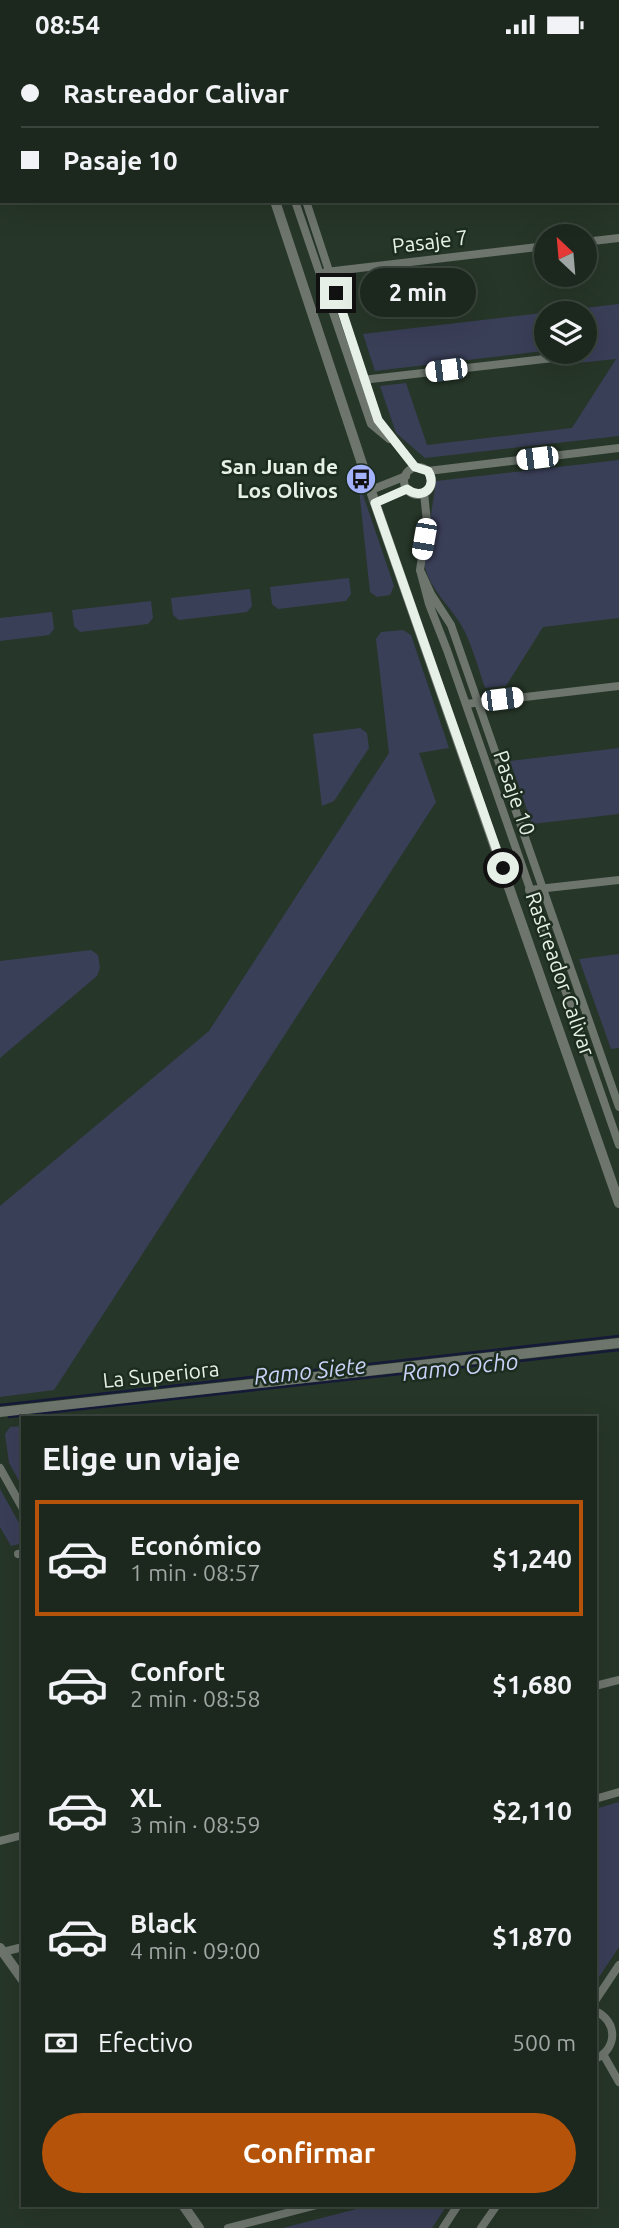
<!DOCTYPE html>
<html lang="es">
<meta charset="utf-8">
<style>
:root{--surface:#1c281e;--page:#253027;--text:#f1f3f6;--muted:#a0a6a4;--line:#3a443c;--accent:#b45309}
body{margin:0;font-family:Ubuntu,sans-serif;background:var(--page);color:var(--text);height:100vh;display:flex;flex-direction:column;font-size:26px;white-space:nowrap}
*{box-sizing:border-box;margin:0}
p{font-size:23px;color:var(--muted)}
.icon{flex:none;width:38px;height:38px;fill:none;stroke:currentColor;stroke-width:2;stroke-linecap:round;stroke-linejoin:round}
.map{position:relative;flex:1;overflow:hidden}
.drawer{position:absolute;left:21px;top:1367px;width:576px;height:791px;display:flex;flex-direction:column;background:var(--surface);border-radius:0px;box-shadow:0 7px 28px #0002,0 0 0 2px var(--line)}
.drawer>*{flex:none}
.guide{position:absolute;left:0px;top:0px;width:620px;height:154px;box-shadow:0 7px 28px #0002,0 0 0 2px var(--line);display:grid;align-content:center;height:154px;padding:0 21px;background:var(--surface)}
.needle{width:46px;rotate:334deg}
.fabs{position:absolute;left:534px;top:175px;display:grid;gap:14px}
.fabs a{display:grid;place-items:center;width:63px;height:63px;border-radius:50%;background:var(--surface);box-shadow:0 7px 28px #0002,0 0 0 2px var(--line);font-size:35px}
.end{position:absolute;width:32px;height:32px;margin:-16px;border:9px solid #e6f0e7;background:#111;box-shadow:0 0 0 4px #111}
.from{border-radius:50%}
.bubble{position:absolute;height:49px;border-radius:24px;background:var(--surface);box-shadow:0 7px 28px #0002,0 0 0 2px var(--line);font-size:23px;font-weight:700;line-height:49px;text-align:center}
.car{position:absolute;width:21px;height:42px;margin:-21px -10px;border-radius:9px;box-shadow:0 0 5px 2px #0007;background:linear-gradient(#fff 24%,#345 0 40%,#fff 0 76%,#345 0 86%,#fff 0)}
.guide b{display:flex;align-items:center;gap:24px;height:66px;font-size:26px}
.guide b+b{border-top:2px solid var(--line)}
.guide i{width:18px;height:18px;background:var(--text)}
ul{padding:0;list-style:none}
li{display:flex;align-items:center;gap:21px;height:116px;margin:0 14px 10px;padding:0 7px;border:4px solid transparent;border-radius:0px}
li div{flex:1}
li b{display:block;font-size:26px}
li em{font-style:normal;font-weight:700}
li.selected{border-color:var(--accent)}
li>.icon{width:63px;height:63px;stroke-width:1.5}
h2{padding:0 21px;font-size:32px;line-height:84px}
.pay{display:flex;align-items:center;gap:18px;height:77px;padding:0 21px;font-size:26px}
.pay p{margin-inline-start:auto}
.cta{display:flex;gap:14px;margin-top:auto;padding:14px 21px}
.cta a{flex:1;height:80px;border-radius:42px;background:var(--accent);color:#fff;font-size:28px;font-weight:700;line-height:80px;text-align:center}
.status{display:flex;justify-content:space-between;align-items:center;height:49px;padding:0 35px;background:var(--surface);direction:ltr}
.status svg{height:19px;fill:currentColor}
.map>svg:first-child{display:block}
</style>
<div class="status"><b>08:54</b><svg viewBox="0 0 49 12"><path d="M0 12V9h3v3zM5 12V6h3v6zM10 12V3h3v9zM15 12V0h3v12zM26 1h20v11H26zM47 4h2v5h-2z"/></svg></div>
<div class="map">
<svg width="619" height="2179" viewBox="0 0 619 2179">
<rect width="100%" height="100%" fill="#263628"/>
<path fill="#3a3f58" d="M619,255V387L425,409L396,384L380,337L406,334L427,396L572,379L616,310L558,316L565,310V303H584V264H546V297L543,302L375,322L363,285Z
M619,411V569L543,578L506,637L485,639C479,621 473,600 465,583C453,558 428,541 424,513L436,432Z
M358,431L394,537L390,546L377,548L370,543Z
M349,529L351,545L346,552L278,560L272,555L270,538Z
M250,540L252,557L247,563L179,571L173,566L171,549Z
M151,552L153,569L148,575L80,583L74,577L72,561Z
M52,563L54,580L49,586L0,592V569Z
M403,581L411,586L449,699L419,704L436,753L54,1341L0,1348V1157L209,982L389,704L376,590L381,583Z
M360,679L367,684L369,699L334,752L322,757L313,685Z
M619,699V765L532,775L510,712Z
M91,901L98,906L100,919L97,927L0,1009V912Z
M619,905V999L611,1000L579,910Z
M23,1377V1439L9,1414L5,1385L10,1378Z
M0,1440L23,1481V1494L11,1497L0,1478Z
M619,1753V1898L595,1934V1760Z
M372,2156H447L432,2179H283Z"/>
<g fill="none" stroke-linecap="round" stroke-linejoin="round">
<path stroke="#161a39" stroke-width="2.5" d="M0,1356L619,1287
M9,1368L619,1301"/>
<path stroke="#6d756d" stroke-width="8" d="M243,0V2
M255,0V2
M618,7H619
M295,152L371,375L389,390
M306,152L378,371L415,418
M584,193L619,189
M326,223L546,197
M362,331L553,309
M404 432a14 14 0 1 1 28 0a14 14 0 1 1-28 0Z
M428,422L619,399
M371,441L406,427
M375,454L407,440
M420,521L427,473L424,444
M466,655L619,637
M529,841L619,831
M619,1058L451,576L431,545L420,521L429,555L447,601L619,1096
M0,1419L23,1460
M18,1505L23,1504
M595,1637L619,1631
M595,1750L619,1743
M0,1792L23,1786
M3,1903L23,1898
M595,1952L619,1916
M595,1962C618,1972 618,2000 595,2010
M603,2005L619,2033
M228,2179L317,2156
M443,2179L458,2156
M481,2179L497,2156"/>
<path stroke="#6d756d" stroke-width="10" d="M224,0V2
M275,152L375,454L619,1154
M0,1363L619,1294
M0,1899L23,1931
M183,2156L199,2179"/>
</g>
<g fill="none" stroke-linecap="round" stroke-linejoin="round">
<path stroke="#e6f0e7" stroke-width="9" d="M336,244L378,371L415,418L428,422C438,438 422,452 407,440L375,454L503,819"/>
</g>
<defs>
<g id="bus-disc" transform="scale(1.575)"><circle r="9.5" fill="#a4b2fc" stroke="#1c2c1e"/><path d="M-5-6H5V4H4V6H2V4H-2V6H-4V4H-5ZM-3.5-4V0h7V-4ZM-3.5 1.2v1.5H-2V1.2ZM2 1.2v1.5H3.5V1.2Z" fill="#111"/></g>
</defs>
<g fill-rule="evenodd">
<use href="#bus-disc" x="361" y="430"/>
</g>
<g text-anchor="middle" stroke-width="5" stroke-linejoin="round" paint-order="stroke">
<g font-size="21" fill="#e6f0e7" stroke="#1c2c1e">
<text transform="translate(430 193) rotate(-7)" y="7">Pasaje 7</text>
<text transform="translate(514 744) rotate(71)" y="7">Pasaje 10</text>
<text transform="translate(560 925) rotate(71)" y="7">Rastreador Calivar</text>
<text transform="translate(161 1326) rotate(-6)" y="7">La Superiora</text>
</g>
<g font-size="21" font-weight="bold" fill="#e6f0e7" stroke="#1c2c1e" text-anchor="end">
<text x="338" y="425">San Juan de<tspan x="338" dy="24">Los Olivos</tspan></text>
</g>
<g font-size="23" font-style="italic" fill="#c9d1f7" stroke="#1c2c1e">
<text transform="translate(460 1318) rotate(-6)" y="8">Ramo Ocho</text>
<text transform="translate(310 1322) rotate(-6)" y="8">Ramo Siete</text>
</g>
</g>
</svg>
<div class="fabs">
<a><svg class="needle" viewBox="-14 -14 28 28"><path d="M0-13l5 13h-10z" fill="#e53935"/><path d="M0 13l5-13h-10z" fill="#a0a6a4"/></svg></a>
<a><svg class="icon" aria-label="layers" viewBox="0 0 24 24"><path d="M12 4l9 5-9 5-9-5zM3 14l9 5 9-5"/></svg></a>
</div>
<i class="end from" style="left:503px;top:819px"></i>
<i class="end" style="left:336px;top:244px"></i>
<div class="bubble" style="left:360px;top:219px;width:116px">2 min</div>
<i class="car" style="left:446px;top:321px;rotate:263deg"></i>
<i class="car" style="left:537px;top:409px;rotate:263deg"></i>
<i class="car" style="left:424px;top:490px;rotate:190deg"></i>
<i class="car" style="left:502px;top:650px;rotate:83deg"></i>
<div class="guide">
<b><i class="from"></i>Rastreador Calivar</b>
<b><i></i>Pasaje 10</b>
</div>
<section class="drawer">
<h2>Elige un viaje</h2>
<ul>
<li class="selected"><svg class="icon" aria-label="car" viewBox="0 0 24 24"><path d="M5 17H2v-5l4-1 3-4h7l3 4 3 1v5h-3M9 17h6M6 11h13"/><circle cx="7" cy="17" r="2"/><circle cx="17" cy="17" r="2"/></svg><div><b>Económico</b><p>1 min · 08:57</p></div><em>$1,240</em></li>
<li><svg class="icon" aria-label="car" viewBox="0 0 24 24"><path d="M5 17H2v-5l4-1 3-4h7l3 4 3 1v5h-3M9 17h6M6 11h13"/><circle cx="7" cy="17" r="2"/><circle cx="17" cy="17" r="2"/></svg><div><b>Confort</b><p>2 min · 08:58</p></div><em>$1,680</em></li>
<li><svg class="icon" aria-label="car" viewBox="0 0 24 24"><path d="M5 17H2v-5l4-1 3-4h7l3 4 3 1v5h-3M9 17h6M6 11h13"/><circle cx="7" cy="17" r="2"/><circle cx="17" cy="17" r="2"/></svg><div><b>XL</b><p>3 min · 08:59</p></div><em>$2,110</em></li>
<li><svg class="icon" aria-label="car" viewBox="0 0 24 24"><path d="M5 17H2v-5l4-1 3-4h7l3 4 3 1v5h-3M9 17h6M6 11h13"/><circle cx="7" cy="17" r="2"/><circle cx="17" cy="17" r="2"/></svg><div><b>Black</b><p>4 min · 09:00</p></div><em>$1,870</em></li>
</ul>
<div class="pay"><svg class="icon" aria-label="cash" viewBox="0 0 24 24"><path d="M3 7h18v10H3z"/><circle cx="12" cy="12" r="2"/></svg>Efectivo<p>500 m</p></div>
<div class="cta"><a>Confirmar</a></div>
</section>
</div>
